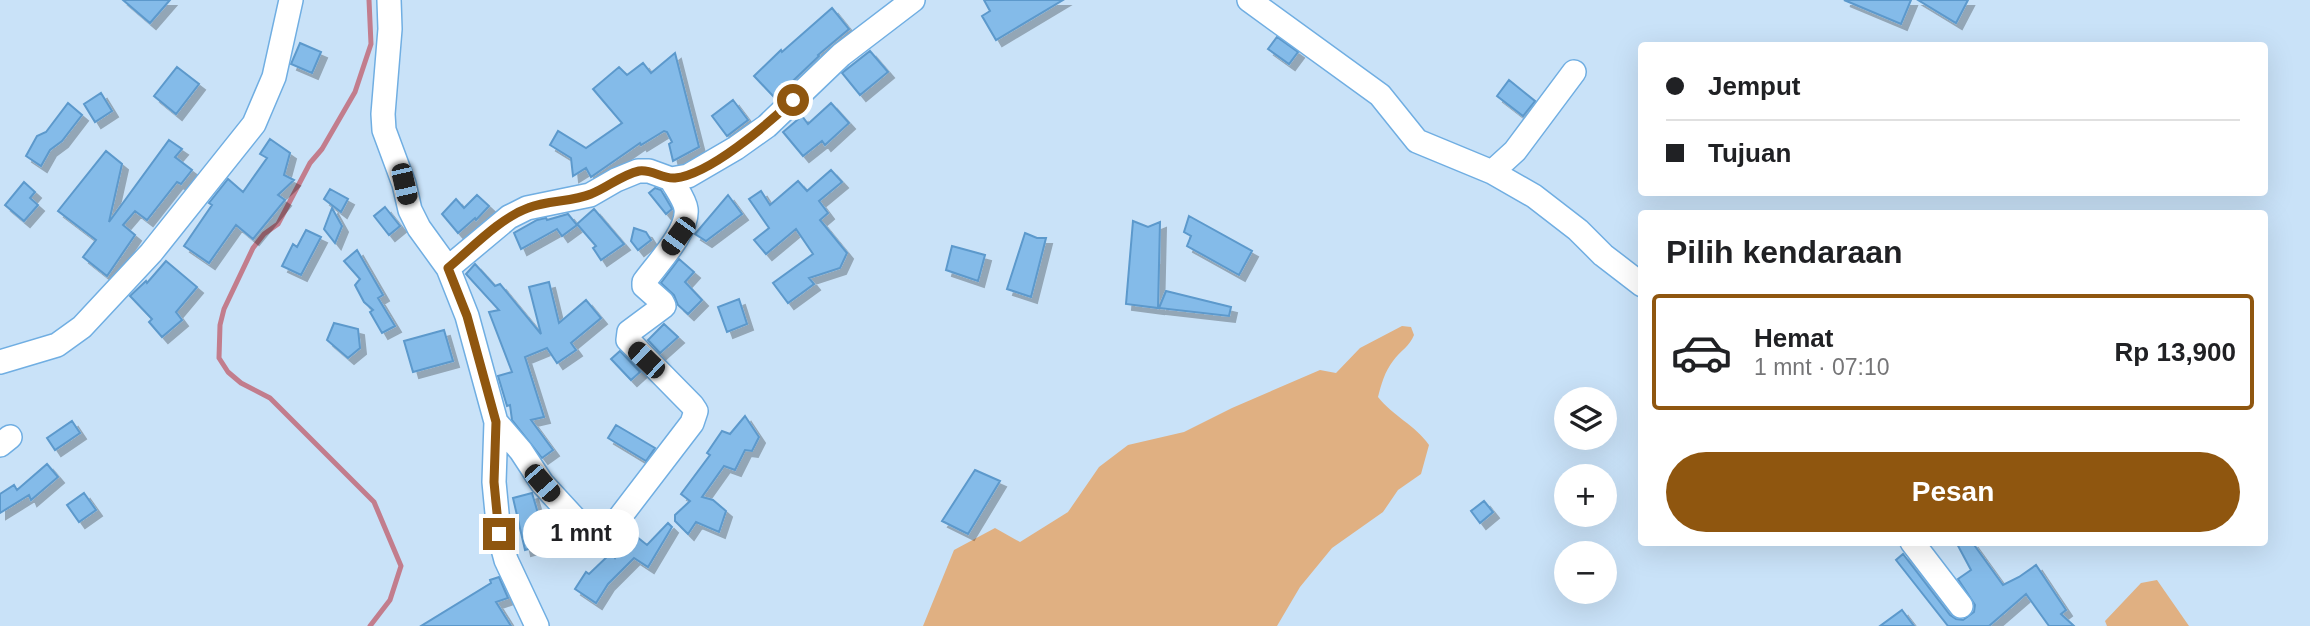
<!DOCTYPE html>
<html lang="id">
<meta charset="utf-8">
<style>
:root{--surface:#fff;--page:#f6f6f6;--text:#202124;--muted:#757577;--line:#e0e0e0;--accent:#8f560f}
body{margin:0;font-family:Arial,sans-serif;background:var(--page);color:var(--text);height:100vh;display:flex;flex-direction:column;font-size:26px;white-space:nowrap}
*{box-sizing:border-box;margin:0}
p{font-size:23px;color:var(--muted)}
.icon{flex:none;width:38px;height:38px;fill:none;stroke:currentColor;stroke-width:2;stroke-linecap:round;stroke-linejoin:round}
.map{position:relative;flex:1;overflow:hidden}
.panel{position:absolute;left:1638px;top:210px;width:630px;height:336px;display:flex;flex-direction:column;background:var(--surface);border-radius:7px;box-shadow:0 7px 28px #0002}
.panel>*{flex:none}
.guide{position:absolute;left:1638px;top:42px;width:630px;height:154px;border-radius:7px;box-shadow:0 7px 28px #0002;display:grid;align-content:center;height:154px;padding:0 28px;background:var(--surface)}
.buttons{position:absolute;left:1554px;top:387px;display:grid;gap:14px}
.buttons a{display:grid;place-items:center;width:63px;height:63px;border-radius:50%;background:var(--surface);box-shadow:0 7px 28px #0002;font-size:35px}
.end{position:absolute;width:32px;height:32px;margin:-16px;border:9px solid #8f560f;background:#fff;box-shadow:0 0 0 4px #fff}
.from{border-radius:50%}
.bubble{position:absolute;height:49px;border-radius:24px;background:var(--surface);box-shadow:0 7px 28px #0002;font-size:23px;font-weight:700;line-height:49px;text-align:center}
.car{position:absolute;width:21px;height:42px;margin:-21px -10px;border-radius:9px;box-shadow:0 0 5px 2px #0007;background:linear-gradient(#222 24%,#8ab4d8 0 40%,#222 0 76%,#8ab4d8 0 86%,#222 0)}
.guide b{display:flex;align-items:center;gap:24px;height:66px;font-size:26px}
.guide b+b{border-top:2px solid var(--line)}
.guide i{width:18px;height:18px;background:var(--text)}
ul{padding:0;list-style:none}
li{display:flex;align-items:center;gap:21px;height:116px;margin:0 14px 10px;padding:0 14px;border:4px solid transparent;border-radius:7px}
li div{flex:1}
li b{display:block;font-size:26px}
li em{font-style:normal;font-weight:700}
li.selected{border-color:var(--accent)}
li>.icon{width:63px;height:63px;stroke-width:1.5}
h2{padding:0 28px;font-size:32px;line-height:84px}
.button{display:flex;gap:14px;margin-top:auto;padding:14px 28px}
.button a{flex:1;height:80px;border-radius:42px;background:var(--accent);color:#fff;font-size:28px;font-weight:700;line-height:80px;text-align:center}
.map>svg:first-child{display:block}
</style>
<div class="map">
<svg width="2310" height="626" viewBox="0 0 2310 626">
<defs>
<filter id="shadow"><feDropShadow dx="6" dy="6" stdDeviation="0" flood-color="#0004"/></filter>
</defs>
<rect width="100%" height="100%" fill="#c9e2f8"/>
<path fill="#e0b082" d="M1402,326L1411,327L1414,335C1410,346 1400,351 1393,361C1385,371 1381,385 1378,397C1393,416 1415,425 1429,445L1421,474L1398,490L1383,512L1332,548L1300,587L1277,626H923L954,550L995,528L1020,542L1068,512L1099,467L1128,445L1184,432L1232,408L1320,370L1336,373L1360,348Z
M2157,580L2189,626H2107L2105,621L2141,583Z"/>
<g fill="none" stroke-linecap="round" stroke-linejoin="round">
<path stroke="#c27d8d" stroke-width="5" d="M369,0L371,44L355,92L322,149L310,163L278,224L264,234L253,248L224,309L220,325L219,358L228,372L241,383L270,398L374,502L401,566L390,600L370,626"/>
</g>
<path fill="#84bbe9" stroke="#5c99cc" stroke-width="2" filter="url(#shadow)" d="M123,0H170L150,23Z
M984,0H1063L996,40L982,16L990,11Z
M1844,0H1911L1901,24Z
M1918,0H1968L1956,23Z
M832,8L849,29L818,55L819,56L775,98L754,76L781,50L782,52Z
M1277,37L1298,52L1289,64L1268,49Z
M300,43L321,52L312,73L291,64Z
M870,51L888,72L860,95L842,73Z
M675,53L699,147L673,161L669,144L672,142L667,132L664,131L641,145L640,143L591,177L586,168L573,176L571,158L550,145L558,131L586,148L622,123L593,89L619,67L627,75L643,63L651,73Z
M177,67L199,84L176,114L154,96Z
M1509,80L1535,101L1523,116L1497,96Z
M101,93L112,111L95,122L84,104Z
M733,100L748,120L727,136L712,116Z
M68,103L82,115L62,141L50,150L41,166L26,156L37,136L46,132Z
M831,103L849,123L825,145L822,141L803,156L783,132L802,116L808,124Z
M270,139L290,153L284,175L294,180L278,195L285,200L253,239L236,225L209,263L184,246L212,205L209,203L228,179L243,192L267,158L260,154Z
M169,140L182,149L175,157L192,170L181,184L177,182L147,220L135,211L123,225L135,235L107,276L83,257L96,240L58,211L106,151L122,164L109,222Z
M831,170L842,182L819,201L828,213L820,220L847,253L840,268L809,278L814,284L788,303L773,283L813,254L796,229L766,254L754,240L769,228L749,199L761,191L770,205L798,181L807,191Z
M24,182L35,192L30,198L38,205L24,221L5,205Z
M655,188L661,190L671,207L672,209L666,214L649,193Z
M330,189L348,199L341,212L324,199Z
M477,195L489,206L476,220L475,218L458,233L442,214L456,199L464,208Z
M728,195L742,214L706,241L695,234Z
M385,207L400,226L389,235L374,216Z
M332,208L342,226L335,243L324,229Z
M594,209L624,244L601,260L593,248L596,246L577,224Z
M568,214L577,225L562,236L557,229L521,249L514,233L537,220L546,218L547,220Z
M1189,216L1252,251L1239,275L1187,246L1191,236L1184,232Z
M1133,221L1148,227L1160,222L1158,308L1126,304Z
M634,228L646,232L651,240L638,250L631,241Z
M306,230L321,237L301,275L282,266L293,244L297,247Z
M1025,233L1037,238H1046L1031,297L1007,289Z
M952,246L985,255L978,281L946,270Z
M357,250L383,295L378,298L395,326L382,333L370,312L373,310L364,302L355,285L360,279L344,261Z
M679,259L694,272L685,282L702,300L688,314L678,305L674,295L661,283Z
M166,261L197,287L176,312L182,320L162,337L149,322L152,319L130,296L146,281L147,283Z
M475,264L495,286L500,284L541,334L529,287L549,282L559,323L586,300L601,318L571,343L576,350L557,363L547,348L525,357L544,417L531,420L553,450L542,458L512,420L510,405L507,406L498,376L512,372L489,312L499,310L466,274Z
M1166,291L1231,307L1229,316L1159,308Z
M739,299L747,324L727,332L718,307Z
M334,323L358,329L360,348L348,358L327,340Z
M664,324L678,337L660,353L648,340Z
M444,330L453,361L413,372L404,341Z
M620,351L640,372L631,380L611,359Z
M745,416L759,437L752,451L745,450L735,470L724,466L702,497L713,500L726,511L719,532L696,522L688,534L675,521V515L690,501L681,494L710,455L707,453L722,431L730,434Z
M72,421L80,433L55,450L47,438Z
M616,425L655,448L646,461L608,438Z
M47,464L58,477L31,500L29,495L0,513V494L14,485L17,490Z
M975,470L1000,481L968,534L942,521Z
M84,493L96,510L79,522L67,505Z
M532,493L547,544L525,550L513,498Z
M1484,501L1493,512L1480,523L1471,511Z
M668,523L672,527L648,567L634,558L608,584L596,603L575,589L586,572L589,574L611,553L615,558L632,533L647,545Z
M1956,542H1972L2003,585L2019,577L2036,565L2066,610L2061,614L2074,626H2049L2026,594L1989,626H1948L1896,560L1903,554L1950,615L1956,619L1963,620L1974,612L1975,605L1958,579L1971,570Z
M499,577L508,598L496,602L511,626H421L491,583L490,580Z
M1902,610L1914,626H1880Z"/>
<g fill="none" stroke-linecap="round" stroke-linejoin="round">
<g stroke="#70aee2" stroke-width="26">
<path id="minor" d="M389,0L390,29L383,114L384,130L404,184L410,210L419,228L448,268L467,316L496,422L494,482L499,534L506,560L537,626
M1249,0L1380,95L1417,141L1492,172L1534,196L1578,230L1603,255L1642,285
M1492,172L1515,151L1574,72
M448,268L509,217L527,208L590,195L616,180L638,171H649L671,179L688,176L736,148L767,126L841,55L913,0
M0,362L57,345L82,327L151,253L254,124L274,77L291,0
M496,422L521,451L542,483L588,533L597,538L607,534L692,423L696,411L692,405L628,340L629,332L664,306L662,302L644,286V282C656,265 689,231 686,209C685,200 675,187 671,179
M0,445L10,437
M1912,542L1961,606"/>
</g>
<use href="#minor" stroke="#fff" stroke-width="23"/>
</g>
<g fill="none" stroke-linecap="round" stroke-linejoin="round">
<path stroke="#8f560f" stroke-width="9" d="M499,534L494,482L496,422L467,316L448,268C471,249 500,218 528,208C548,200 572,202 591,194C607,188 621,175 639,171C652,169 662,179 675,178C709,175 768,124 793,100"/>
</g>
</svg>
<div class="buttons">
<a><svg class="icon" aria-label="layers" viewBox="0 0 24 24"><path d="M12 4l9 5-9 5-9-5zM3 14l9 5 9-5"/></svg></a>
<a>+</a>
<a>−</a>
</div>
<i class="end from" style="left:793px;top:100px"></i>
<i class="end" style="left:499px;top:534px"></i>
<div class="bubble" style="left:523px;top:509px;width:116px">1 mnt</div>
<i class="car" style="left:404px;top:184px;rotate:167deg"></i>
<i class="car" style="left:678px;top:236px;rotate:216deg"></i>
<i class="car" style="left:646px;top:360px;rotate:314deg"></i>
<i class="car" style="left:542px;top:483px;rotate:139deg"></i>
<div class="guide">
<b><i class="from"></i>Jemput</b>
<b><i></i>Tujuan</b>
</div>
<section class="panel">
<h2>Pilih kendaraan</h2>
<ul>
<li class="selected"><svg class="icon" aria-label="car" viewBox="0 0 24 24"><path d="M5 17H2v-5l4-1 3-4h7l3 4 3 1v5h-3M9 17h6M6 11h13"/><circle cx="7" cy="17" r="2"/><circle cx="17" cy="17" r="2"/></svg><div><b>Hemat</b><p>1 mnt · 07:10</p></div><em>Rp 13,900</em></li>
</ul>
<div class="button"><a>Pesan</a></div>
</section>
</div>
